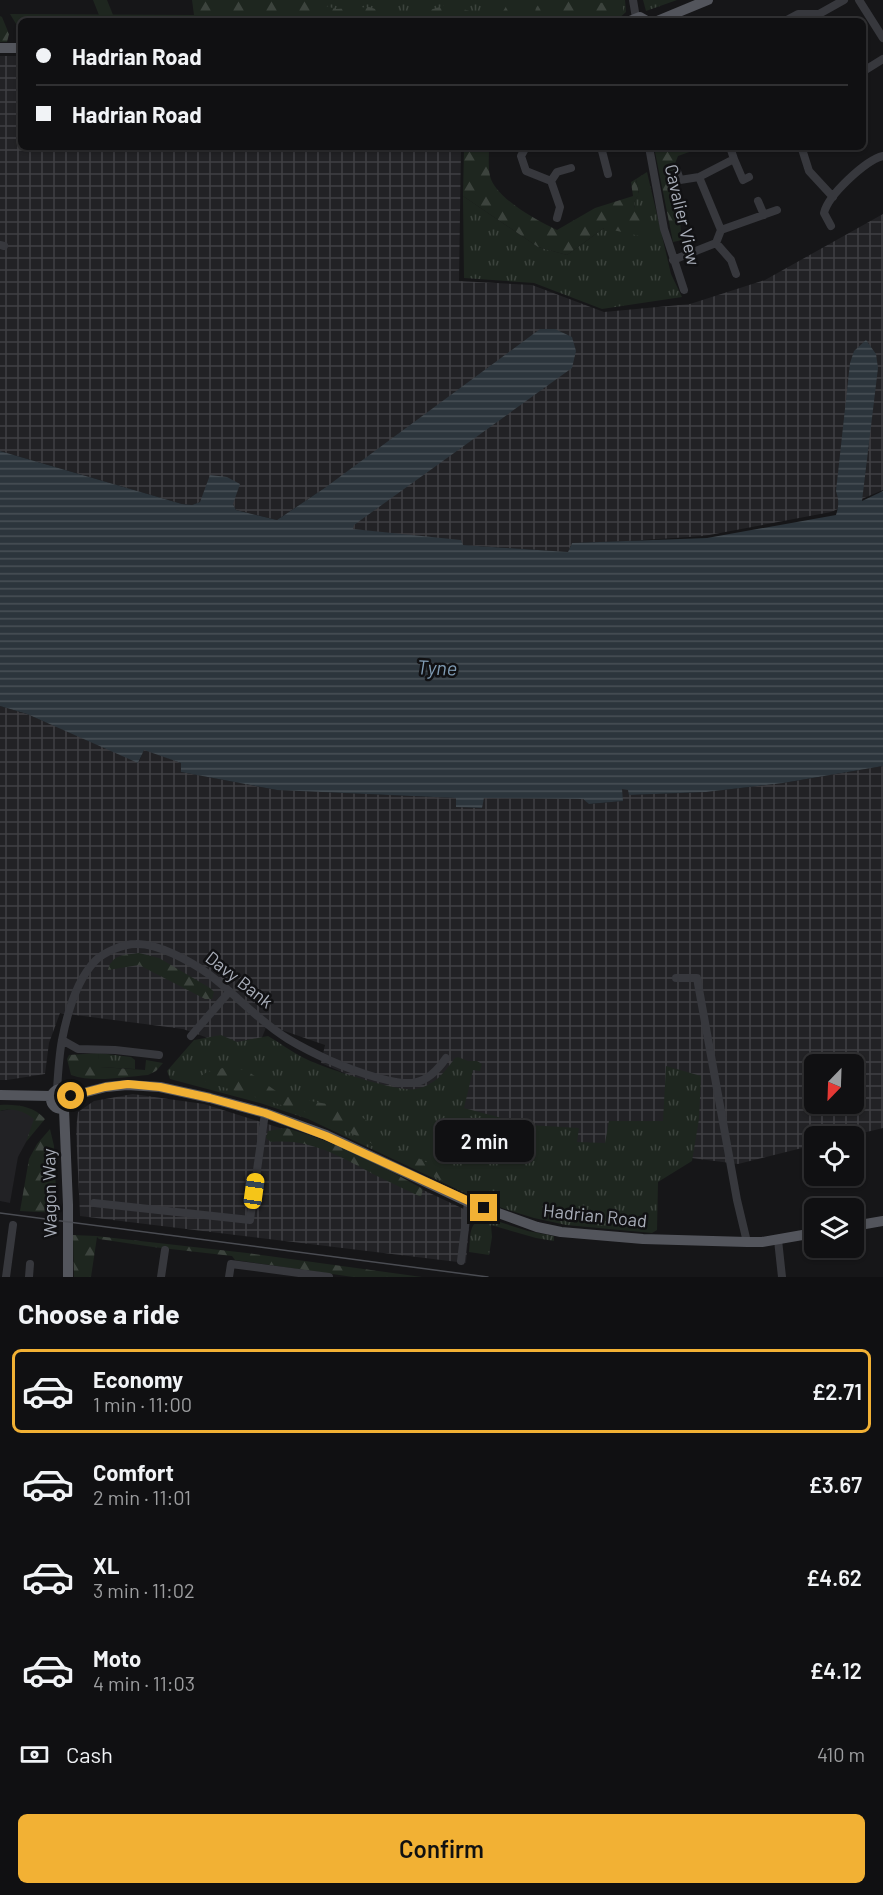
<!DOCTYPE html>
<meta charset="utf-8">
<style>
:root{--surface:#101012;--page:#19191b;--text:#f1f3f6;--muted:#9c9d9f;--line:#303032;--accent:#f2b134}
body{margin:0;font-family:Barlow,sans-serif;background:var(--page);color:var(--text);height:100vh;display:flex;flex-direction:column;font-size:22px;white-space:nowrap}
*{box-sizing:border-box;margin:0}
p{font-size:20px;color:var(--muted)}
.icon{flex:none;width:33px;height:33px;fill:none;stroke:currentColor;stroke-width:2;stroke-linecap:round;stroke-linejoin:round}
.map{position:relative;height:1277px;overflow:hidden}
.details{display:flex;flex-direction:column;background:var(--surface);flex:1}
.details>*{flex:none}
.hud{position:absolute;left:18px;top:18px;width:848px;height:132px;border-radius:9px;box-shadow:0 2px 4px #0004,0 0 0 2px var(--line);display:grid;align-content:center;height:132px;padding:0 18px;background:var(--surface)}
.needle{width:39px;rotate:203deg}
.fabs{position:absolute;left:804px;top:1054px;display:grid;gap:12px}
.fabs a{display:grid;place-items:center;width:60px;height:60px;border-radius:9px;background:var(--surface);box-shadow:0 2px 4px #0004,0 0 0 2px var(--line);font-size:30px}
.end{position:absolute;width:27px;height:27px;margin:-14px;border:8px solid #f2b134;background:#111;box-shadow:0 0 0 3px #111}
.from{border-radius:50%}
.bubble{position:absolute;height:42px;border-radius:9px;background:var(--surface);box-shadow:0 2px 4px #0004,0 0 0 2px var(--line);font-size:20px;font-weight:600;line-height:42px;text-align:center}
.car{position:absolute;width:18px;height:36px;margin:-18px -9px;border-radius:8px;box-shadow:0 0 4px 2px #0007;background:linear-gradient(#f5c518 24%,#345 0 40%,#f5c518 0 76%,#345 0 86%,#f5c518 0)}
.hud b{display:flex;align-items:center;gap:21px;height:57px;font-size:22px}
.hud b+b{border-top:2px solid var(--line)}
.hud i{width:15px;height:15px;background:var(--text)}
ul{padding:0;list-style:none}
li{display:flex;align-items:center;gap:18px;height:84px;margin:0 12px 9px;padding:0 6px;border:3px solid transparent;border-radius:9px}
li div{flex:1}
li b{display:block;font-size:22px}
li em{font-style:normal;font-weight:600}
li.selected{border-color:var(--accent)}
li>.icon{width:54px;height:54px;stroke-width:1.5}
h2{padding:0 18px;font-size:27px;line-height:72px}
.pay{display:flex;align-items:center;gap:15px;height:66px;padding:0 18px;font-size:22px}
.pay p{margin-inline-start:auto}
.button{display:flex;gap:12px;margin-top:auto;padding:12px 18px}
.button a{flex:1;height:69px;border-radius:9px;background:var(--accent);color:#111;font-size:24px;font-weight:600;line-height:69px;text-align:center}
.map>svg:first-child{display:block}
</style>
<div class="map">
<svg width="883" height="1277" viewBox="0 0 883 1277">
<defs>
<pattern id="industrial-grid" width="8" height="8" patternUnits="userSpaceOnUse" patternTransform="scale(1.5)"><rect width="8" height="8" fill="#222225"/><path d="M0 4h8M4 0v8" fill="none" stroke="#3f3f43"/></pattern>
<pattern id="grass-tufts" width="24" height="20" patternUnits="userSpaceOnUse" patternTransform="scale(1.5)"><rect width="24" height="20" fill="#1e261f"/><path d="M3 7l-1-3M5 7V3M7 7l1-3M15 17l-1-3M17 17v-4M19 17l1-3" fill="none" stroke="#3c433d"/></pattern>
<pattern id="forest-firs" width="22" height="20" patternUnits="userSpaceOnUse" patternTransform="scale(1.5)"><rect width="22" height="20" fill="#1e261f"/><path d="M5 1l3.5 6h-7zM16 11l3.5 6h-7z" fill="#3c433d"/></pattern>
<pattern id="water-rules" width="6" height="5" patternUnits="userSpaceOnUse" patternTransform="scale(1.5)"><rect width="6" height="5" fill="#2c353c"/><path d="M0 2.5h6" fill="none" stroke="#485056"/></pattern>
</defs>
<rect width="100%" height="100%" fill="#161618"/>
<path fill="#222225" d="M16,1108L39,1118L18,1157L10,1203L0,1201V1111Z"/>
<path fill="url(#industrial-grid)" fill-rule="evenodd" d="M0,56H21V147H461L459,281L532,285L604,312L690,304L765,280L883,214V490L831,512L704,536L628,541L572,543L568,552L462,545L353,529L326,487L277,520L236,510L233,504L200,502L192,505L182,504L0,451Z
M0,706L27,714L139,762L144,749L181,763V772L277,790L456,798L457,807L481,808L484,798L583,799L590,804L622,801L621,789H629V795L706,792L783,783L883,766V1128L846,1137H814V1145L738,1164L668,1155L499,1140L321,1063L325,1045L267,1025L255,1055L183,1029L60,1013L49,1043L45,1074L7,1080H0ZM814,1065H854V1104H814Z
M133,1094L204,1104L315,1139L470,1212L466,1263L80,1216L76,1129L78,1112L94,1101Z"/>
<path fill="url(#grass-tufts)" d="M93,0H107L113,15H99Z
M214,0H625L626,12L616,21H221Z
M643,0H677L646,11Z
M647,172L671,274L682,297L602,309L534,283L464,278L463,196L538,247L567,255L604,228L635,209L634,202L639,193L636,179Z
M221,1035L237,1042L268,1036C280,1043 292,1052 304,1058C321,1067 399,1093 416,1089C435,1085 444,1073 455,1058L458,1057L468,1061H477L482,1064L480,1071L473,1070L464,1108L528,1125L579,1128L577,1142L605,1143L609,1121H663L666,1066L701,1076L699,1119L692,1161L658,1182L657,1230L652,1233L566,1225L534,1218L502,1208L467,1194L308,1119L260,1103L170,1079L167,1071L194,1040Z
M98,1053L131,1057L135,1060V1069L99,1067Z
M487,1218L528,1231L554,1236V1241L536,1238L491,1225L492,1237L489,1255L469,1252C471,1236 467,1221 487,1218Z"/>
<path fill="url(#forest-firs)" d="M192,0H270L286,2L306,0L336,9L369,7L397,16H410L443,6H453L489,17L502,13L510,0H523L525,17L534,21H21V32L10,14L194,15Z
M548,0H593L602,3L607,0H623V12L611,21H542L535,18C534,7 538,3 548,0Z
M0,16L2,17L9,34L7,42H0Z
M464,147H489C489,156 488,167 490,176C495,198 538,221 557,230L595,208L633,196L631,182L636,179L639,194L634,202L635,209L650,223L644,237L604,228L567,255L538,247L463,196Z
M654,147H703L678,156L674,166L682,240L673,242Z
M139,953L159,958L210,988L214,992L212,999H205L139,965L108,970C112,954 125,955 139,953Z
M98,1053L100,1067L145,1070L146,1060L163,1063L156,1071L148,1075C123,1077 94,1083 71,1075L67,1059L69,1055Z
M223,1068L246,1070L283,1096L327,1104L357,1114L369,1122L389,1142L400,1149L466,1182L464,1192L365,1140L311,1114L206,1082L201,1076L207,1072Z
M0,1105C16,1104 34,1106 45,1119L26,1142L34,1119C24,1111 12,1107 0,1111Z
M286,1128C335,1141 378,1164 423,1189L421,1197C407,1190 393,1184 379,1177C344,1159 313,1138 271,1142L266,1138L268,1131Z
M50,1129L54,1146L57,1213L20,1211L29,1159L37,1144Z
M73,1235L96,1236L247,1253L422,1277H353L235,1260L232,1256L153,1247L99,1239L97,1237L91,1277H74Z"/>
<path fill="url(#water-rules)" d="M540,329H555L572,337L576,351L572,368L354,525L353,529L461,540L463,545L568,552L572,543L707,538L836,515C839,506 839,500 836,491L850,363L854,351L866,340L876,354L878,368L862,501L883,491V766L783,783L706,792L629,795L628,790L622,789L623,801L589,804L583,799L484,798L482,808L456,807V798L277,790L181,772V763L144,750L138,763L27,714L0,706V451L182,504L192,505L200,502L210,475L227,477L240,484L233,504L236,510L277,520L326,487Z"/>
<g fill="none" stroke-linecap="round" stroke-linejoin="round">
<path stroke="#37383d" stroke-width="8" d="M633,0L636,18
M859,0L883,38
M785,21L798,14H819L844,0
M862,72L883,59
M526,147L521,156L526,171L551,181
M601,147L608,174
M649,147L664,229L684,290
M730,147L734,159
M802,149L809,171L833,197
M677,171L680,180L699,177
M758,201L764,215
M557,218L560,207L551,181L557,172L571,168
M831,226L824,213C828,195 866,160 883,156
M721,230L777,210
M716,243L731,260L736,274
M0,245L4,246
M673,260L716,243L721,230L699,177L734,159L743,180L749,177
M676,978H697L737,1200L747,1242
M191,1036L229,992
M62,1040L78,1049L115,1050L159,1055
M57,1090C58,1073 59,1056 62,1040C67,1014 76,981 95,961C104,952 123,944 136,944C157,943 190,961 207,973C235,993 258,1021 288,1039C313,1054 347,1069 375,1077C408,1086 425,1089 446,1058
M94,1203L250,1220L265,1113
M778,1240L782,1277
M461,1261L468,1202
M6,1277L13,1225
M29,1277L30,1264
M161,1277L165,1250
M229,1277L231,1264L329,1277"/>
<path stroke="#53555c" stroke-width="10" d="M630,21L640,17L647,21
M657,21L708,0
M0,48H21
M51 1099a10 10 0 1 1 20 0a10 10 0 1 1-20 0Z
M0,1095L51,1096
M71,1096L106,1087L127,1085L160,1087L210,1098L265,1113L326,1135L468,1202L537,1227L561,1232L643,1239L747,1242H762L814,1233
M64,1109L68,1205V1277
M854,1226L883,1221"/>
<path stroke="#4a4c52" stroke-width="1.5" d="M0,1213L488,1277"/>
</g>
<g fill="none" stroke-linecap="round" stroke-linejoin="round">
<path stroke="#f2b134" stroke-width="8" d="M71,1096L105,1087L128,1084L160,1087L210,1098L265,1113L326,1136L484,1208"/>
</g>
<g text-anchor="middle" stroke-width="5" stroke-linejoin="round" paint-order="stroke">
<g font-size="18" fill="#a8adb8" stroke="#111113">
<text transform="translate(682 215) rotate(77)" y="6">Cavalier View</text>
<text transform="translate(239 980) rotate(38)" y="6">Davy Bank</text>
<text transform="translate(50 1193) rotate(-91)" y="6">Wagon Way</text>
<text transform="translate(595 1216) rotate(6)" y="6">Hadrian Road</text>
</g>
<g font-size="20" font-style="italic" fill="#7f9bb3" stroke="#111113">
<text transform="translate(437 668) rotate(2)" y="7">Tyne</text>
</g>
</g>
</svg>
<div class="fabs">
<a><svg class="needle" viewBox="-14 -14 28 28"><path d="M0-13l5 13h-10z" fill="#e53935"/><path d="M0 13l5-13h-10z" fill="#9c9d9f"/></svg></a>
<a><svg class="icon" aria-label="locate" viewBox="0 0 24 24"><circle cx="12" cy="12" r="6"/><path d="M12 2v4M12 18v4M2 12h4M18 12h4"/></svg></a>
<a><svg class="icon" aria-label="layers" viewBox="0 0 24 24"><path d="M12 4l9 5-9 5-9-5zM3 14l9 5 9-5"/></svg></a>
</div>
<i class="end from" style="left:71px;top:1096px"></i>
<i class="end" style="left:484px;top:1208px"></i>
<div class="bubble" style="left:435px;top:1120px;width:99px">2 min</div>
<i class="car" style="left:254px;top:1191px;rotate:8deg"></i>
<div class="hud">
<b><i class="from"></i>Hadrian Road</b>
<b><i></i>Hadrian Road</b>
</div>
</div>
<section class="details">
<h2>Choose a ride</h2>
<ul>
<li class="selected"><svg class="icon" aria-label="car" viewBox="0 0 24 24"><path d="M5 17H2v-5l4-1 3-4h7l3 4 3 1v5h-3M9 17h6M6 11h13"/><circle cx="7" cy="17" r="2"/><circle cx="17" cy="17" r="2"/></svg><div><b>Economy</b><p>1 min · 11:00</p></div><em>£2.71</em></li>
<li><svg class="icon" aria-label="car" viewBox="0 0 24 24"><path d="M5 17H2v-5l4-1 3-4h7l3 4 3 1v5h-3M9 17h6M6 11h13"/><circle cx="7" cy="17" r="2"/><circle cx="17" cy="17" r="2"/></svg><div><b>Comfort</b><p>2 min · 11:01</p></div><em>£3.67</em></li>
<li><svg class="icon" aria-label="car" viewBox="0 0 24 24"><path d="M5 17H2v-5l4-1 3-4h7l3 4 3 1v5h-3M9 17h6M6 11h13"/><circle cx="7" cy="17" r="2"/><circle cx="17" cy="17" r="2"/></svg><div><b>XL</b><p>3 min · 11:02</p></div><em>£4.62</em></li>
<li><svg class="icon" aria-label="car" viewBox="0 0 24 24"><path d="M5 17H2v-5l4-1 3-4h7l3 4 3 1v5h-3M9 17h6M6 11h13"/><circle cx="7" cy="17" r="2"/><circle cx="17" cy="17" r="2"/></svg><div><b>Moto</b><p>4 min · 11:03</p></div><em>£4.12</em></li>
</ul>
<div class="pay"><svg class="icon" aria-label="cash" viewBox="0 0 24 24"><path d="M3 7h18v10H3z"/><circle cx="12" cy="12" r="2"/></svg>Cash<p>410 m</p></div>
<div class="button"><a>Confirm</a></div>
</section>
